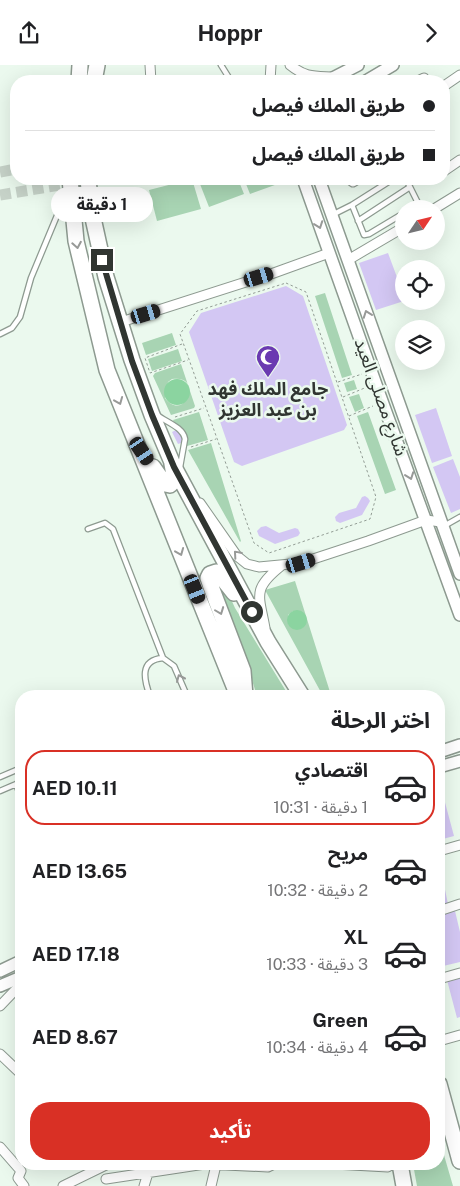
<!DOCTYPE html>
<html lang="ar">
<meta charset="utf-8">
<style>
:root{--surface:#fff;--page:#f6f6f6;--text:#202124;--muted:#757577;--line:#e0e0e0;--accent:#d93025}
body{margin:0;font-family:"Public Sans","Noto Sans Arabic",sans-serif;background:var(--page);color:var(--text);direction:rtl;height:100vh;display:flex;flex-direction:column;font-size:19px;white-space:nowrap}
*{box-sizing:border-box;margin:0}
p{font-size:16px;color:var(--muted)}
.icon{flex:none;width:28px;height:28px;fill:none;stroke:currentColor;stroke-width:2;stroke-linecap:round;stroke-linejoin:round}
.map{position:relative;flex:1;overflow:hidden;direction:ltr}
.sheet{position:absolute;left:15px;top:625px;width:430px;height:480px;display:flex;flex-direction:column;background:var(--surface);border-radius:20px;box-shadow:0 5px 20px #0002;direction:rtl}
.sheet>*{flex:none}
.hud{position:absolute;left:10px;top:10px;width:440px;height:110px;border-radius:20px;box-shadow:0 5px 20px #0002;direction:rtl;display:grid;align-content:center;height:110px;padding:0 15px;background:var(--surface)}
.needle{width:32px;rotate:55deg}
.buttons{position:absolute;left:395px;top:135px;display:grid;gap:10px}
.buttons a{display:grid;place-items:center;width:50px;height:50px;border-radius:50%;background:var(--surface);box-shadow:0 5px 20px #0002;font-size:25px}
.end{position:absolute;width:22px;height:22px;margin:-11px;border:6px solid #303531;background:#fff;box-shadow:0 0 0 2px #fff}
.from{border-radius:50%}
.bubble{position:absolute;height:35px;border-radius:18px;background:var(--surface);box-shadow:0 5px 20px #0002;font-size:16px;font-weight:700;line-height:35px;text-align:center;direction:rtl}
.car{position:absolute;width:15px;height:30px;margin:-15px -8px;border-radius:6px;box-shadow:0 0 4px 1px #0007;background:linear-gradient(#222 24%,#8ab4d8 0 40%,#222 0 76%,#8ab4d8 0 86%,#222 0)}
.hud b{display:flex;align-items:center;gap:18px;height:48px;font-size:19px}
.hud b+b{border-top:1px solid var(--line)}
.hud i{width:12px;height:12px;background:var(--text)}
ul{padding:0;list-style:none}
li{display:flex;align-items:center;gap:15px;height:75px;margin:0 10px 8px;padding:0 5px;border:2px solid transparent;border-radius:20px}
li div{flex:1}
li b{display:block;font-size:19px}
li em{font-style:normal;font-weight:700}
li.current{border-color:var(--accent)}
li>.icon{width:45px;height:45px;stroke-width:1.5}
h2{padding:0 15px;font-size:22px;line-height:60px}
.button{display:flex;gap:10px;margin-top:auto;padding:10px 15px}
.button a{flex:1;height:58px;border-radius:20px;background:var(--accent);color:#fff;font-size:20px;font-weight:700;line-height:58px;text-align:center}
header{display:flex;justify-content:space-between;align-items:center;height:65px;padding:0 15px;background:var(--surface);font-size:22px;font-weight:700}
.map>svg:first-child{display:block}
</style>
<header><svg class="icon" aria-label="forward" viewBox="0 0 24 24"><path d="M9 5l7 7-7 7"/></svg>Hoppr<svg class="icon" aria-label="share" viewBox="0 0 24 24"><path d="M12 15V3M7 8l5-5 5 5M5 13v7h14v-7"/></svg></header>
<div class="map">
<svg width="460" height="1121" viewBox="0 0 460 1121">
<rect width="100%" height="100%" fill="#ebf9ee"/>
<path fill="#a8d4b3" fill-rule="evenodd" d="M192,114L201,144L157,156L149,125Z
M198,114H238L244,129L209,142Z
M244,114H285L286,116L250,129Z
M325,228L352,310L342,313L315,231Z
M172,268L176,280L146,290L142,278Z
M178,284L182,296L152,306L148,294Z
M181,299L195,341L194,343L171,350L153,311L155,308ZM172,314C205,309 184,359 165,333L168,317Z
M354,315L357,324L347,327L344,318Z
M359,329L364,343L355,347L349,332Z
M199,347L208,375L187,381C187,370 185,364 175,360L173,355Z
M368,347L396,425L385,429L357,351Z
M211,378L241,476L240,477L188,385Z
M295,516L330,627V631H323L265,525ZM293,546L306,558L302,563L295,564L288,559V550Z
M217,519L225,521L235,543L289,631H257L252,615L227,553Z
M439,1073L453,1121H417L413,1099H439Z"/>
<path fill="#8bd4a0" d="M164 327a13 13 0 1 1 26 0a13 13 0 1 1-26 0Z
M287 555a10 10 0 1 1 20 0a10 10 0 1 1-20 0Z"/>
<path fill="#d3c7f3" d="M388,188L404,231V236L376,245L359,198Z
M286,221L303,231L347,360L344,365L242,401L234,397L189,267L201,248Z
M436,343L452,391L432,398L415,350Z
M178,364L184,377L178,379L172,367Z
M453,394L460,412V444L451,448L433,402Z
M365,431L368,433L370,436L362,450L340,458L336,456L335,452L339,448L356,443L362,432Z
M266,461L279,468L295,463L298,464L300,468L298,471L275,479L259,471L257,466L261,462Z
M439,715L454,771L439,775Z
M443,815L448,839L439,841V816Z
M455,846L460,867V897L439,902V850Z
M460,912V952L457,953L447,915Z"/>
<g fill="none" stroke-linecap="round" stroke-linejoin="round">
<path stroke="#c6d2c8" stroke-width="11" stroke-dasharray="11 5.5" stroke-linecap="butt" d="M0,107L16,104
M0,130L97,114"/>
<g stroke="#8d9a90" stroke-width="7">
<path id="lane" d="M221,0L231,16
M406,114L418,138L410,144
M352,140L364,170L369,169L404,148
M332,150L352,140L393,114
M358,156L410,122
M0,269L12,263L20,252L31,213L66,129
M157,350C166,357 183,362 185,374L180,402
M444,461L460,452
M88,464L105,458L113,464L163,593
M150,631C144,615 139,595 163,593L174,601L187,631
M0,712L21,703
M16,719L21,732
M0,726L21,717"/>
</g>
<g stroke="#8d9a90" stroke-width="11">
<path id="street" d="M150,0L151,16
M290,0C306,13 315,11 334,12
M270,16L271,0
M418,16L424,13
M444,21L460,10
M444,106L460,95
M349,114L353,117L358,114
M434,144L460,128
M348,195L404,162
M121,257L271,209L329,188
M200,438L237,491L247,499L259,502L301,498L368,476L426,455L441,457
M265,563C259,530 252,524 281,501
M439,786L460,780
M439,846L460,839
M439,914L460,908
M0,941L21,919
M439,976L460,970
M0,989L21,1009
M0,1082L21,1106L18,1113L24,1121
M334,1099L388,1102
M106,1114L205,1099L268,1102L274,1099
M63,1121L108,1099
M144,1121L148,1108
M211,1121L216,1100"/>
</g>
<g stroke="#8d9a90" stroke-width="14">
<path id="secondary" d="M327,16L358,0
M366,16L393,0
M303,114L378,325L460,550
M319,114L460,509
M439,687L460,680
M439,702L460,696
M0,906L21,896
M0,921L21,912"/>
</g>
<g stroke="#8d9a90" stroke-width="18">
<path id="highway" d="M79,16L80,0
M94,16L97,0
M70,114L76,176L107,305L238,631
M88,114L91,144L106,212L132,295L152,350L174,402L268,577L302,631
M153,402L165,419L170,420L173,417L174,410L172,399
M234,528L219,509L216,507L210,509L208,513L210,519L243,606L245,631
M439,1019L460,1096
M400,1099L404,1121"/>
</g>
<path stroke="#939d95" stroke-width="1" stroke-dasharray="2.5 2.5" stroke-linecap="butt" d="M286,218L306,227L376,432L370,454L269,488L254,478L180,269L197,246Z
M182,279L145,293L150,308L188,295
M338,317L362,309
M343,332L367,322
M349,351L373,341
M175,352L204,343
M191,382L216,374"/>
<use href="#lane" stroke="#fff" stroke-width="4.5"/>
<use href="#street" stroke="#fff" stroke-width="9"/>
<use href="#secondary" stroke="#fff" stroke-width="11"/>
<use href="#highway" stroke="#fff" stroke-width="15"/>
</g>
<defs><path id="oneway-chevron" d="M-2-3.5L2.5 0L-2 3.5" fill="none" stroke-width="1.6" stroke-linecap="round" stroke-linejoin="round" transform="scale(1.25)"/></defs>
<g stroke="#989a98">
<use href="#oneway-chevron" transform="translate(319 160) rotate(70)"/>
<use href="#oneway-chevron" transform="translate(77 180) rotate(80)"/>
<use href="#oneway-chevron" transform="translate(367 249) rotate(-110)"/>
<use href="#oneway-chevron" transform="translate(119 336) rotate(68)"/>
<use href="#oneway-chevron" transform="translate(410 411) rotate(70)"/>
<use href="#oneway-chevron" transform="translate(180 487) rotate(68)"/>
<use href="#oneway-chevron" transform="translate(237 489) rotate(-131)"/>
<use href="#oneway-chevron" transform="translate(220 546) rotate(69)"/>
<use href="#oneway-chevron" transform="translate(180 613) rotate(-114)"/>
</g>
<g fill="none" stroke-linecap="round" stroke-linejoin="round">
<path stroke="#303531" stroke-width="6" d="M102,195L132,296L152,350L174,402L252,547"/>
</g>
<defs>
<g id="mosque-pin" transform="scale(1.25)"><path d="M0 17L-7.5 6A9.5 9.5 0 1 1 7.5 6Z" fill="#6a3ab1" stroke="#ebf9ee"/><path d="M3.5-4.9A6 6 0 1 0 3.5 4.9A5 5 0 1 1 3.5-4.9Z" fill="#fff"/></g>
</defs>
<g fill-rule="evenodd">
<use href="#mosque-pin" x="268" y="292"/>
</g>
<g text-anchor="middle" stroke-width="5" stroke-linejoin="round" paint-order="stroke">
<g font-size="18" font-weight="bold" fill="#303531" stroke="#ebf9ee">
<text x="268" y="330">جامع الملك فهد<tspan x="268" dy="21">بن عبد العزيز</tspan></text>
</g>
<g font-size="18" fill="#303531" stroke="#ebf9ee">
<text transform="translate(381 332) rotate(70)" y="6">شارع مصلى العيد</text>
</g>
</g>
</svg>
<div class="buttons">
<a><svg class="needle" viewBox="-14 -14 28 28"><path d="M0-13l5 13h-10z" fill="#e53935"/><path d="M0 13l5-13h-10z" fill="#757577"/></svg></a>
<a><svg class="icon" aria-label="locate" viewBox="0 0 24 24"><circle cx="12" cy="12" r="6"/><path d="M12 2v4M12 18v4M2 12h4M18 12h4"/></svg></a>
<a><svg class="icon" aria-label="layers" viewBox="0 0 24 24"><path d="M12 4l9 5-9 5-9-5zM3 14l9 5 9-5"/></svg></a>
</div>
<i class="end from" style="left:252px;top:547px"></i>
<i class="end" style="left:102px;top:195px"></i>
<div class="bubble" style="left:51px;top:122px;width:102px">1 دقيقة</div>
<i class="car" style="left:259px;top:212px;rotate:73deg"></i>
<i class="car" style="left:146px;top:249px;rotate:73deg"></i>
<i class="car" style="left:142px;top:386px;rotate:146deg"></i>
<i class="car" style="left:301px;top:498px;rotate:73deg"></i>
<i class="car" style="left:195px;top:524px;rotate:158deg"></i>
<div class="hud">
<b><i class="from"></i>طريق الملك فيصل</b>
<b><i></i>طريق الملك فيصل</b>
</div>
<section class="sheet">
<h2>اختر الرحلة</h2>
<ul>
<li class="current"><svg class="icon" aria-label="car" viewBox="0 0 24 24"><path d="M5 17H2v-5l4-1 3-4h7l3 4 3 1v5h-3M9 17h6M6 11h13"/><circle cx="7" cy="17" r="2"/><circle cx="17" cy="17" r="2"/></svg><div><b>اقتصادي</b><p>1 دقيقة · 10:31</p></div><em>AED 10.11</em></li>
<li><svg class="icon" aria-label="car" viewBox="0 0 24 24"><path d="M5 17H2v-5l4-1 3-4h7l3 4 3 1v5h-3M9 17h6M6 11h13"/><circle cx="7" cy="17" r="2"/><circle cx="17" cy="17" r="2"/></svg><div><b>مريح</b><p>2 دقيقة · 10:32</p></div><em>AED 13.65</em></li>
<li><svg class="icon" aria-label="car" viewBox="0 0 24 24"><path d="M5 17H2v-5l4-1 3-4h7l3 4 3 1v5h-3M9 17h6M6 11h13"/><circle cx="7" cy="17" r="2"/><circle cx="17" cy="17" r="2"/></svg><div><b>XL</b><p>3 دقيقة · 10:33</p></div><em>AED 17.18</em></li>
<li><svg class="icon" aria-label="car" viewBox="0 0 24 24"><path d="M5 17H2v-5l4-1 3-4h7l3 4 3 1v5h-3M9 17h6M6 11h13"/><circle cx="7" cy="17" r="2"/><circle cx="17" cy="17" r="2"/></svg><div><b>Green</b><p>4 دقيقة · 10:34</p></div><em>AED 8.67</em></li>
</ul>
<div class="button"><a>تأكيد</a></div>
</section>
</div>
